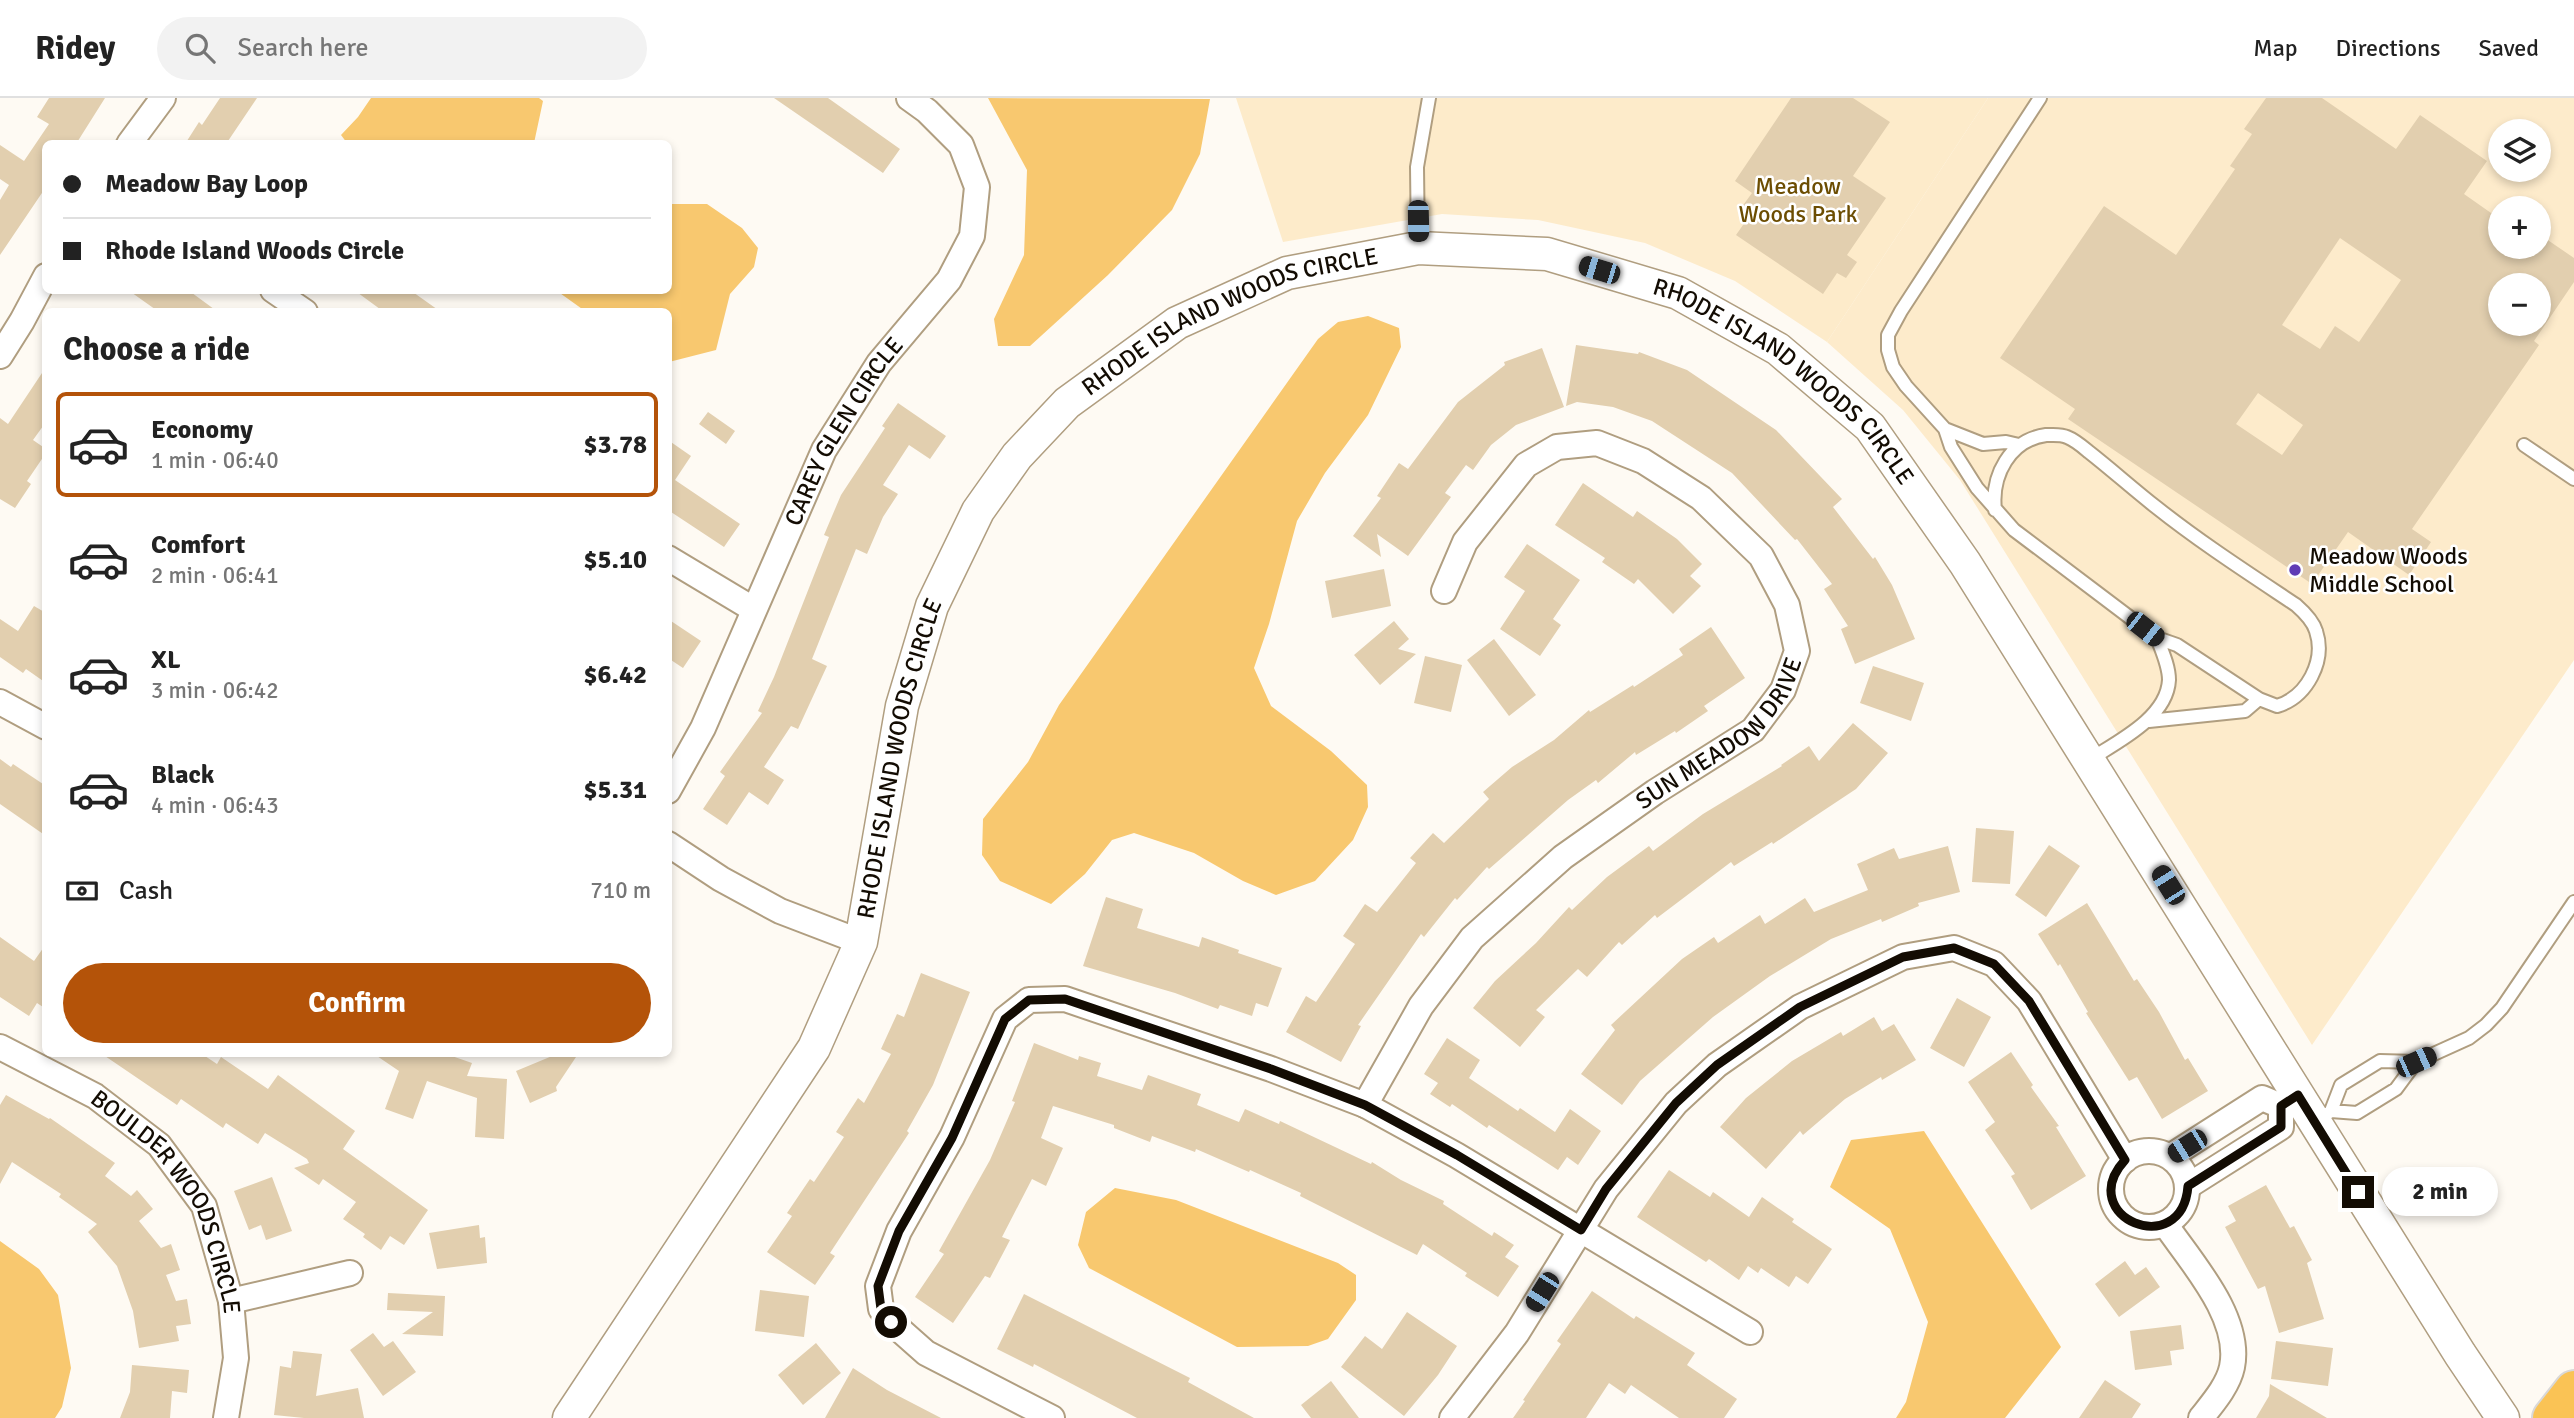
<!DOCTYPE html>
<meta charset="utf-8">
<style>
:root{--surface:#fff;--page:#f2f2f2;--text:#222;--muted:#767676;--line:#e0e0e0;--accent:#b45309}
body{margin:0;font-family:Signika,sans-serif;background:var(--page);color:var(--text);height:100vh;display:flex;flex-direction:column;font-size:26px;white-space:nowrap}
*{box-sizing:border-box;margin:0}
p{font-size:23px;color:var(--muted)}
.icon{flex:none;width:38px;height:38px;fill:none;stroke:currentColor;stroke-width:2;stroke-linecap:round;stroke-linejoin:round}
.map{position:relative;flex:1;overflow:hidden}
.side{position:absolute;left:42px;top:210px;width:630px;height:749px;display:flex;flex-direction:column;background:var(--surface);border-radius:10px;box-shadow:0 4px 10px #0003}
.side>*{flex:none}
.hud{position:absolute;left:42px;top:42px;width:630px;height:154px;border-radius:10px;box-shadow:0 4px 10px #0003;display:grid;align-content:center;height:154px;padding:0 21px;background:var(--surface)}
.fabs{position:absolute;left:2488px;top:21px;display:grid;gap:14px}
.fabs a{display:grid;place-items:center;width:63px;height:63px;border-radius:50%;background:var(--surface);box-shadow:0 4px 10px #0003;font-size:35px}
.end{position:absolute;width:32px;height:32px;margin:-16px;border:9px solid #130c03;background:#fff;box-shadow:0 0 0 4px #fff}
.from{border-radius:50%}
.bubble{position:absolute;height:49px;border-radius:24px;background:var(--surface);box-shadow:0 4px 10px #0003;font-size:23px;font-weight:700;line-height:49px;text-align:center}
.car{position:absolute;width:21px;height:42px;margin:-21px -10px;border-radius:9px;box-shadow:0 0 5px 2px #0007;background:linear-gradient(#222 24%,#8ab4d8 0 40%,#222 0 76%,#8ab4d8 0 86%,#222 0)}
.hud b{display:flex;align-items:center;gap:24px;height:66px;font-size:26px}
.hud b+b{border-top:2px solid var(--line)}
.hud i{width:18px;height:18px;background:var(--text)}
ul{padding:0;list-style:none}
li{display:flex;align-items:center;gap:21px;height:105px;margin:0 14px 10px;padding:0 7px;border:4px solid transparent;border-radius:10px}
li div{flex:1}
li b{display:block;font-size:26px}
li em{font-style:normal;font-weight:700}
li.selected{border-color:var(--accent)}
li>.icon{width:63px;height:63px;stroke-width:1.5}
h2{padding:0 21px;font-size:32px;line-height:84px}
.pay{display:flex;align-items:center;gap:18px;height:77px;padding:0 21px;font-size:26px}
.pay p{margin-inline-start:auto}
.cta{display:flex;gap:14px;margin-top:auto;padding:14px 21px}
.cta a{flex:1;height:80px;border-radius:42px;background:var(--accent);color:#fff;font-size:28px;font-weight:700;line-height:80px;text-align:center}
header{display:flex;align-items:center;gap:42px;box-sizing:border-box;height:98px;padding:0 35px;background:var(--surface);border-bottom:2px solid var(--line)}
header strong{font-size:33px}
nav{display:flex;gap:38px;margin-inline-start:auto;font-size:24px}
.search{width:490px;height:63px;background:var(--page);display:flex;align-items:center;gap:18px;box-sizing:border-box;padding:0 24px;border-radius:38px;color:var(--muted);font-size:26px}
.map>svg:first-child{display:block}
</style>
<header>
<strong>Ridey</strong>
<div class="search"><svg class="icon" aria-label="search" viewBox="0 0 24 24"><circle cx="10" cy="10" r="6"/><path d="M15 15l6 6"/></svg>Search here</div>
<nav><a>Map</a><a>Directions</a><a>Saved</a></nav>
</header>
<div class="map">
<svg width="2574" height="1320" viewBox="0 0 2574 1320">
<rect width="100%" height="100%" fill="#fefaf3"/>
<path fill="#fdebcb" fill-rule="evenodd" d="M1988,0H2574V562L2312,947L1960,382L1903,312L1827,244ZM2501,33H2539V72H2501ZM2501,110H2539V149H2501ZM2501,187H2539V226H2501Z"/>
<path fill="#fdebca" d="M1236,0H1988L1827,244L1735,183L1645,145L1538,122L1442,116L1283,144Z"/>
<path fill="#f8c86f" d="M371,0H539L543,3L534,45H347L341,37L358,19Z
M988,0L1210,1L1200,56L1172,112L1108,177L1030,248H998L994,221L1024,157L1027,72Z
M669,106H707L742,130L758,150L754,169L730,196L716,252L669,264L668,214L585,213L557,193L668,192Z
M1368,218L1399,230L1401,249L1368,317L1325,375L1297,423L1269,526L1254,570L1271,608L1331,653L1367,687L1368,709L1353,742L1315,783L1276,797L1243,783L1194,755L1134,735L1112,742L1085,776L1051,806L1000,783L982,757L983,721L1028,664L1059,607L1318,241L1338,224Z
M1924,1033L2061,1249L2005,1320H1896L1906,1304L1928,1224L1890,1131L1830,1089L1851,1042Z
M1115,1090L1176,1102L1338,1165L1356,1177V1202L1328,1241L1308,1248L1237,1249L1089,1170L1078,1147L1086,1114Z
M0,1143L39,1171L58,1197L71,1270L62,1309L55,1320H0Z"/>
<path fill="#e2cfaf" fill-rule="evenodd" d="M49,0H105L76,46H46V89L0,157V102L9,87L0,81V47L24,63L49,26L37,19Z
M220,0H257L226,46H185L199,24L202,27Z
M774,0H828L900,51L883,75Z
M1791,0H1853L1890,24L1853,78L1886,100L1847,157L1857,164L1846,180L1837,175L1823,196L1736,137L1750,117L1741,110L1752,95L1735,83Z
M2266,0H2322L2396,51L2420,17L2487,63L2464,96L2501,122V149H2539V136L2574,160V184L2534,243L2539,247L2412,431L2431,444L2409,477L2348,434L2312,486L2068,321L2075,311L2000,260L2104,108L2176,157L2235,71L2230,68L2252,36L2244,31ZM2340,140L2401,182L2359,244L2335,228L2320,251L2282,227ZM2501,187H2539V226H2501ZM2258,295L2303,327L2282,357L2236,326Z
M128,192H188L218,214H159Z
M354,192H410L441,214H384Z
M1576,247L1638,256L1639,254L1687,272L1776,332L1842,401L1833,409L1873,461L1875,459L1892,487L1915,541L1855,566L1841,531L1848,528L1824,491L1832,486L1797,441L1795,442L1732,375L1652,323L1613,309L1577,304L1566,308Z
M1542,250L1564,309L1516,327L1491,347L1473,372L1466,367L1445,395L1451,399L1408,458L1377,436L1381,459L1353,438L1381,400L1377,398L1399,365L1408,371L1458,304L1505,267L1504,264Z
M46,269V324L33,342L46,351V355L27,383L31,386L15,410L0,401V320L8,326Z
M898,305L946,338L930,361L909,347L883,387L898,396L883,419L867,456L856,451L812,561L827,568L798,631L791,628L764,669L784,682L768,707L749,694L727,727L703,711L725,678L720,674L762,615L758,613L774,579L829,439L824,437L841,397L885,330L882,328Z
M708,314L735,333L726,346L699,326Z
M668,342L691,358L675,382L740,426L724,449L668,412Z
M1583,385L1633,419L1637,413L1677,441L1702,466L1690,478L1701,488L1673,516L1638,481L1634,486L1602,464L1605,460L1555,427Z
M1527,446L1580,482L1553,521L1561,527L1540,558L1500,531L1525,493L1504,479Z
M1384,471L1391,508L1332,520L1325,483Z
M34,508L46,515V585L26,571L23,575L0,559V521L18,533Z
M668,521L701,543L683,570L668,560Z
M1394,523L1409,541L1398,551L1416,556L1380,587L1354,557Z
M1711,529L1745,580L1704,608L1708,613L1676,635L1675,633L1636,657L1635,654L1598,685L1596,682L1568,702L1489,771L1487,769L1457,802L1455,800L1424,839L1421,836L1358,927L1361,928L1341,964L1286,934L1306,898L1316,904L1355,846L1343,838L1365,806L1377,814L1416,765L1410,760L1433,735L1444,745L1489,701L1483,694L1512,669L1554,642L1589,612L1590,614L1633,587L1634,589L1683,557L1679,551Z
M1494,541L1536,597L1509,618L1467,562Z
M1425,558L1462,567L1451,614L1414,605Z
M1873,568L1924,585L1911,623L1860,605Z
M1853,625L1888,655L1856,691L1773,746L1772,744L1734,768L1731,764L1657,820L1655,817L1622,847L1619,844L1587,879L1578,871L1536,912L1545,919L1520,949L1473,910L1495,883L1536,845L1569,809L1572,812L1607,779L1649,748L1653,753L1703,716L1782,668L1781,667L1809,648L1819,663Z
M0,661L11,669L13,666L46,688V738L0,706Z
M1976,730L2014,733L2010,786L1972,784Z
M2049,747L2080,768L2046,819L2015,797Z
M1948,748L1960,794L1918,805L1919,808L1882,824L1881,821L1831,841L1770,878L1713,919L1640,983L1622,1007L1581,976L1615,932L1611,927L1682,861L1714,839L1718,845L1760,817L1765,826L1805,800L1814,814L1868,792L1857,766L1894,750L1899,761Z
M1106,799L1143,811L1137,830L1199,849L1202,839L1239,852L1238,855L1282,870L1268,909L1256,905L1252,918L1220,907L1218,911L1175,895L1083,868Z
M2087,805L2134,883L2137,881L2159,914L2185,962L2188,960L2208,993L2162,1021L2137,979L2129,983L2086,915L2088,914L2060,866L2058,868L2038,836Z
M0,839L34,863L46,846V911L37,905L29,918L0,899Z
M921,875L970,894L933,987L907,1033L909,1035L830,1155L835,1158L815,1187L767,1154L792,1118L787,1115L810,1081L814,1084L844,1039L836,1034L858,1000L864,1005L891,956L881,951L897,916L904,919Z
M1957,900L1991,919L1964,969L1930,950Z
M1874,919L1882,933L1894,926L1916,962L1882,982L1881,979L1845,1001L1803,1037L1800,1033L1766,1071L1720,1029L1746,1000L1792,963L1841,934L1843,938Z
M1447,940L1480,962L1469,980L1518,1013L1520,1010L1555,1034L1570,1011L1601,1033L1578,1067L1567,1059L1558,1072L1489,1027L1487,1030L1452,1006L1450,1009L1430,996L1438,985L1424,976Z
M1034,945L1078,962L1079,958L1101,965L1097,978L1142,992L1148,977L1201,996L1197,1007L1239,1024L1245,1011L1279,1026L1280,1023L1371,1066L1372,1064L1401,1082L1444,1103L1443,1106L1492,1138L1494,1134L1514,1147L1505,1159L1519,1168L1498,1199L1465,1178L1467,1175L1423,1146L1417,1157L1300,1098L1301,1095L1250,1072L1249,1074L1196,1051L1195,1054L1152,1038L1150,1044L1114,1030V1027L1053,1008L1041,1040L1063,1050L1046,1088L1032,1081L1002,1139L1010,1142L990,1180L985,1178L953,1225L915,1199L944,1156L939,1153L990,1062L1015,1004L1012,1003Z
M2011,954L2033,987L2031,989L2059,1028L2056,1029L2086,1078L2031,1112L2011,1078L2015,1076L1985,1032L1995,1024L1968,984Z
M102,956H202L217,966L221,959L268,991L278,977L355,1033L343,1051L428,1112L404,1147L390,1138L381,1152L363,1139L365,1136L343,1121L356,1104L323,1081L319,1087L294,1070L309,1065L307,1061L265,1035L258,1046L226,1025L223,1030L181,1001L177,1007Z
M374,956H446L472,965L467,978L507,981L504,1041L475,1039L477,1000L427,983L413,1021L385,1011L399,973Z
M557,956H578L556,989L557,993L530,1005L516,973Z
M6,997L49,1021L50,1020L115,1065L105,1078L131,1098L137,1092L153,1111L139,1123L161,1150L171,1146L180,1172L166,1177L176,1203L187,1201L191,1226L176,1228L179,1243L139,1250L133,1213L117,1168L88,1134L97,1126L59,1099L61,1096L12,1064L0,1086V1007Z
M1669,1072L1710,1099L1713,1094L1749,1119L1762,1099L1794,1121L1792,1124L1832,1151L1808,1186L1796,1178L1789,1189L1761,1170L1758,1175L1748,1168L1739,1182L1709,1161L1706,1164L1637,1119Z
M272,1079L292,1133L266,1142L261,1127L249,1132L234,1093Z
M2266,1087L2290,1130L2294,1128L2312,1162L2307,1165L2324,1221L2279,1235L2265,1188L2258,1191L2225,1129L2236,1123L2228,1108Z
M479,1127L480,1140L485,1139L487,1165L437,1171L429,1135Z
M2125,1163L2135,1177L2146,1169L2160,1189L2119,1219L2095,1186Z
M760,1192L809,1198L804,1239L755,1233Z
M1592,1193L1634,1221L1636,1218L1695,1255L1687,1267L1737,1301L1724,1320H1679L1631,1287L1625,1296L1609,1285L1586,1320H1513L1525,1303L1523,1302L1561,1246L1557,1243Z
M388,1195L445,1198L443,1238L402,1236L433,1214L387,1212Z
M1024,1196L1190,1280L1188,1284L1254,1320H1137L1034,1266L1033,1269L997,1251Z
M1407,1214L1457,1248L1438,1277L1404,1318L1341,1269L1365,1238L1382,1251Z
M2181,1227L2184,1251L2170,1253L2172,1267L2135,1272L2130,1233Z
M373,1235L384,1249L393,1243L416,1274L383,1298L350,1252Z
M2276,1243L2333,1250L2328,1288L2271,1281Z
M816,1245L841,1275L803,1307L778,1277Z
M293,1253L322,1256L316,1298L358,1290L364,1320H304L274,1317L280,1268L291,1270Z
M132,1267L189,1272L187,1295L172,1293L170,1320H120L130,1294Z
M853,1270L887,1292L941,1320H825Z
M2105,1282L2141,1306L2132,1320H2079Z
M1331,1283L1359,1320H1311L1301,1307Z
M2270,1286L2327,1320H2256L2269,1298Z"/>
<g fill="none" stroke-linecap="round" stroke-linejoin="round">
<g stroke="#b09e80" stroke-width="16">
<path id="service" d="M1418,149L1417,69L1429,0
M1945,331L1951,349L1977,390L2014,432L2157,540C2162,553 2169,568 2169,582C2167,620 2117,644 2089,662
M2019,347L2006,344L1983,346L1945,331L1906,288L1893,269L1888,252V237L1901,213L2040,0
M2524,347L2574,381
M1995,412C1991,377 2010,342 2046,337C2053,337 2061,336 2067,339C2075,342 2083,349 2089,354C2112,372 2133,391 2156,409C2200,444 2248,475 2296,507C2304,514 2313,523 2316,533C2326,563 2307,599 2277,608L2259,601L2177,547L2157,540
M2149,623L2245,613L2259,601
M2416,964L2469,940L2486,927L2502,910L2574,804
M2316,1023L2331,1013L2341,987L2380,963L2416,964L2396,991L2357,1015L2331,1013"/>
</g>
<g stroke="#b09e80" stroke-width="28">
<g id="minor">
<path d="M129,46L163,0"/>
<path d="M273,192L305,214"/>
<path d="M0,258L22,223L46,178"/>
<path d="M668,460L753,511"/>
<path d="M0,604L46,629"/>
<path id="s1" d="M668,693L703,630L824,352L879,265L949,182L972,138L977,89L961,47L927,13L909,0"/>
<path d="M668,746L721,781L780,813L861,844"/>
<path id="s2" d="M0,949L95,998L159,1047L204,1108L231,1203L236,1260L226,1320"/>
<path id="s3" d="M1365,1007L1421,908L1472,840L1563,759L1655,694L1753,632L1783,592L1797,553L1787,507L1761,458L1701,400L1643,363L1597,345L1557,349L1526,367L1465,444L1444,493"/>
<circle cx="2149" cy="1091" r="38"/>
<path d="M2171,1058L2262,1000L2281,1008"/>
<path d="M2188,1088L2281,1029V1008"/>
<path d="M2165,1126C2192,1165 2242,1220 2232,1269C2228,1288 2212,1306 2201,1320"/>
<path d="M231,1203L350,1175"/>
<path d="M1052,1320L926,1255L891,1224L881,1211L878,1188L899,1133L952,1039L1005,921L1029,902L1065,901L1271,971L1365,1007L1456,1057L1750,1234"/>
<path d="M1452,1320L1517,1235L1606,1091L1676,1005L1717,967L1800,909L1903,859L1954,850L1994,866L2029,903L2125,1062"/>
</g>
</g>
<g stroke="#b09e80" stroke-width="35">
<g id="tertiary">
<path id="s4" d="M569,1320L814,950L861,844L902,608L932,508L978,413L1017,358L1067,305L1177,225L1287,175L1418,150L1547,156L1678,195L1778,251L1870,329L1965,465L2460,1256L2503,1320"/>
</g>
</g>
<g stroke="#d9d8d7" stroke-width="42">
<path id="motorway" d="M2552,1320L2574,1292"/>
</g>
<use href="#service" stroke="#fff" stroke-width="12"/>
<use href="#minor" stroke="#fff" stroke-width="24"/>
<use href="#tertiary" stroke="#fff" stroke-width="32"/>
<use href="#motorway" stroke="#fac355" stroke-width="38"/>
</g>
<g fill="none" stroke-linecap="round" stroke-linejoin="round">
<path stroke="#130c03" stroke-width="9" d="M891,1224L881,1211L878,1188L899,1133L952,1040L1005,921L1029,902L1065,901L1271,971L1365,1007L1457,1057L1581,1132L1606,1091L1676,1005L1717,967L1800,909L1903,859L1954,850L1994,866L2029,903L2125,1062C2073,1119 2182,1164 2188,1088L2281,1029V1008L2298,997L2358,1094"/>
</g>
<circle fill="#603cb5" stroke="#fff" stroke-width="2.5" cx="2295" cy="472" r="7"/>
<g text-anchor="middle" stroke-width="5" stroke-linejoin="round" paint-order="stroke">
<g font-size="24" fill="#6c4d02" stroke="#fff">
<text x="1798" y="96">Meadow<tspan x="1798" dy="28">Woods Park</tspan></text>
</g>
<g font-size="24" fill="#130c03" stroke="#fff">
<text dy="8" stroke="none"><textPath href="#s4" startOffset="1335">RHODE ISLAND WOODS CIRCLE</textPath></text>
<text dy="8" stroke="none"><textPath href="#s4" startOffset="1944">RHODE ISLAND WOODS CIRCLE</textPath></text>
<text dy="8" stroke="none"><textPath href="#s1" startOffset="401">CAREY GLEN CIRCLE</textPath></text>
<text dy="8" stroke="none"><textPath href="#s3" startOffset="523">SUN MEADOW DRIVE</textPath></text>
<text dy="8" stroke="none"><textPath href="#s4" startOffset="747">RHODE ISLAND WOODS CIRCLE</textPath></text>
<text dy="8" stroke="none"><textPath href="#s2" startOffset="240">BOULDER WOODS CIRCLE</textPath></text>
</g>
<g font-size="24" fill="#130c03" stroke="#fff" text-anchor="start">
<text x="2309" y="466">Meadow Woods<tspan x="2309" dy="28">Middle School</tspan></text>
</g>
</g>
</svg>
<div class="fabs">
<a><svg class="icon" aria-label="layers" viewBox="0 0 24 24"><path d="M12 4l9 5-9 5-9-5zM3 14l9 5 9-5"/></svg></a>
<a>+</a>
<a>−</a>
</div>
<i class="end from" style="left:891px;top:1224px"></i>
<i class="end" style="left:2358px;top:1094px"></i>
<div class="bubble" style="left:2382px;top:1069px;width:116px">2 min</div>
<i class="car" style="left:1418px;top:123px;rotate:179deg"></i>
<i class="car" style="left:1599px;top:172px;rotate:287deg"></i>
<i class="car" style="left:2145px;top:531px;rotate:128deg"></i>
<i class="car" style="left:2168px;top:787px;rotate:328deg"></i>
<i class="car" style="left:2416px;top:964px;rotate:66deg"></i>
<i class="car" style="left:2187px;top:1048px;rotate:238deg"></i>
<i class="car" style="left:1542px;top:1194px;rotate:212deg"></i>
<div class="hud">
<b><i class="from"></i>Meadow Bay Loop</b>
<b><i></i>Rhode Island Woods Circle</b>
</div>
<section class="side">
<h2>Choose a ride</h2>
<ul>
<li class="selected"><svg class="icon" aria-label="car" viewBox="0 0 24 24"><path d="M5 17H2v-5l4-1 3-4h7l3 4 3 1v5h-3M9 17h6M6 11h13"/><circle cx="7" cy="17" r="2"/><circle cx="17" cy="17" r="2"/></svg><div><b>Economy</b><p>1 min · 06:40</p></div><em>$3.78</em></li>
<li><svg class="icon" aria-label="car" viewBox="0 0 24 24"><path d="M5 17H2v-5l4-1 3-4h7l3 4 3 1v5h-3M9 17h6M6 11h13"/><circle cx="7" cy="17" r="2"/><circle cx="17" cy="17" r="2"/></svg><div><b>Comfort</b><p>2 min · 06:41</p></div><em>$5.10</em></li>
<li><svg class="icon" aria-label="car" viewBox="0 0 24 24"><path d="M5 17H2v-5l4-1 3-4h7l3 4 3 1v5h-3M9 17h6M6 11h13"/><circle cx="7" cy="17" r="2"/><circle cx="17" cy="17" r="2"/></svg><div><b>XL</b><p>3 min · 06:42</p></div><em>$6.42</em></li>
<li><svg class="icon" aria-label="car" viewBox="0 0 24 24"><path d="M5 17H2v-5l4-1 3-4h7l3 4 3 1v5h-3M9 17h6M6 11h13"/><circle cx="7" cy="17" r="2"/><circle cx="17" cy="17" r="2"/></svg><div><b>Black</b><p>4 min · 06:43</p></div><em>$5.31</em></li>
</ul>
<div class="pay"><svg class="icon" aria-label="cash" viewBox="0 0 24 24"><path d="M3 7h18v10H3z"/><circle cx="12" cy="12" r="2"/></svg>Cash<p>710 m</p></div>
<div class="cta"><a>Confirm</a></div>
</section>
</div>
